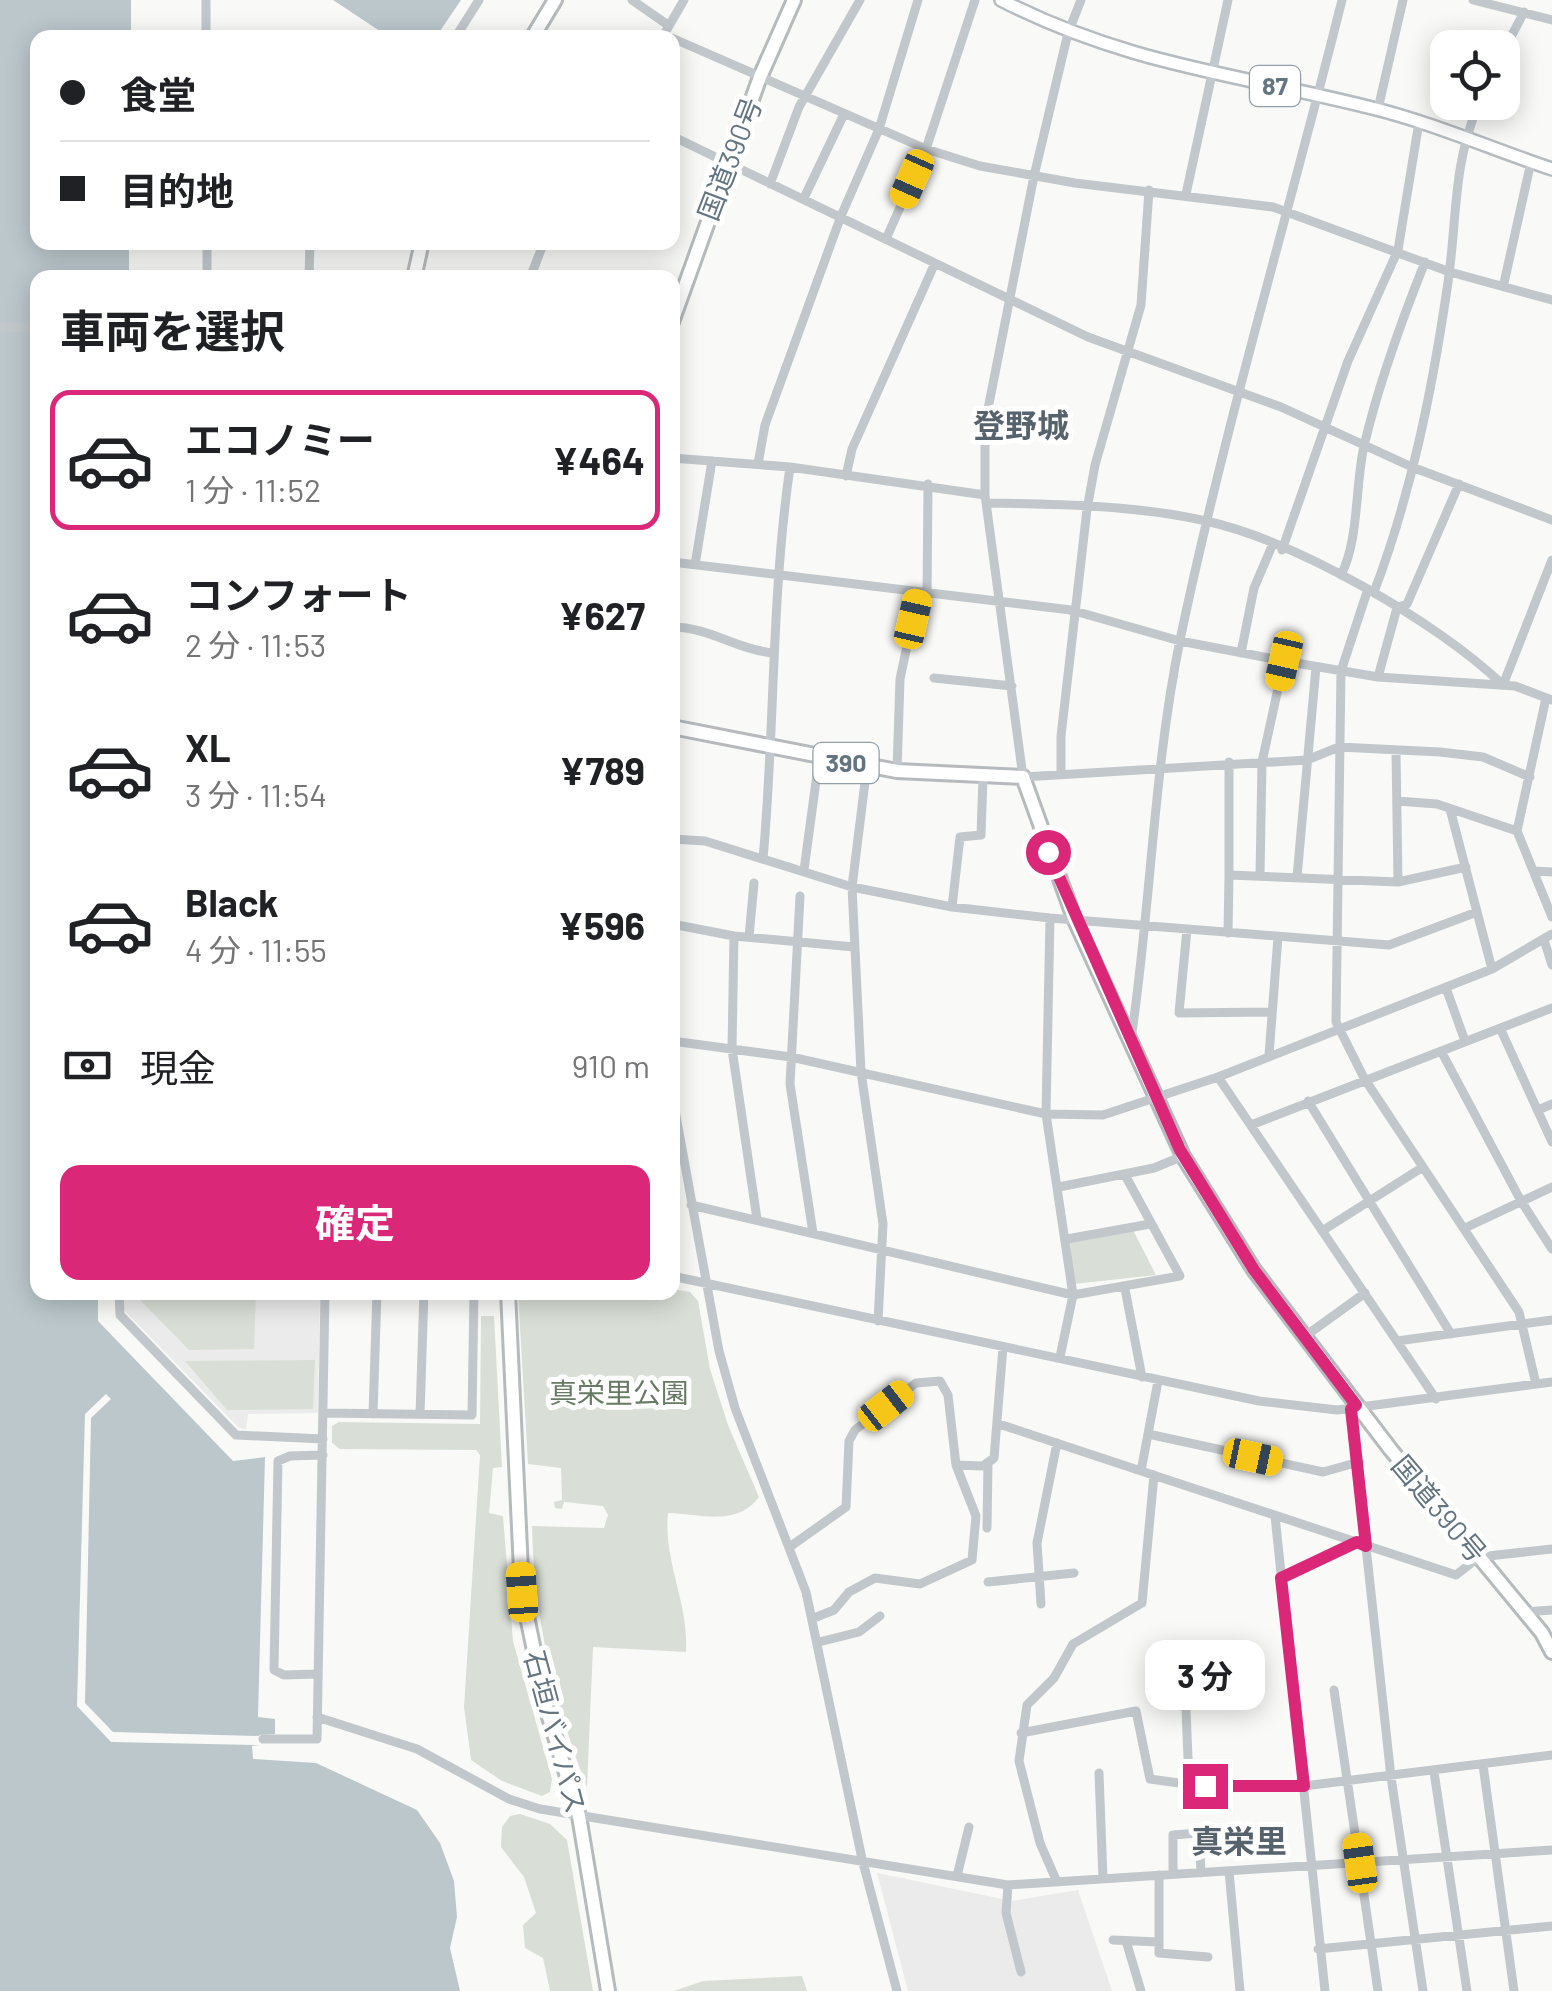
<!DOCTYPE html>
<html lang="ja">
<meta charset="utf-8">
<style>
:root{--surface:#fff;--page:#f2f2f2;--text:#202124;--muted:#757577;--line:#e0e0e0;--accent:#db2777}
body{margin:0;font-family:Barlow,"Noto Sans JP",sans-serif;background:var(--page);color:var(--text);height:100vh;display:flex;flex-direction:column;font-size:38px;white-space:nowrap}
*{box-sizing:border-box;margin:0}
p{font-size:32px;color:var(--muted)}
.icon{flex:none;width:55px;height:55px;fill:none;stroke:currentColor;stroke-width:2;stroke-linecap:round;stroke-linejoin:round}
.map{position:relative;flex:1;overflow:hidden}
.details{position:absolute;left:30px;top:270px;width:650px;height:1030px;display:flex;flex-direction:column;background:var(--surface);border-radius:20px;box-shadow:0 5px 25px #0003}
.details>*{flex:none}
.hud{position:absolute;left:30px;top:30px;width:650px;height:220px;border-radius:20px;box-shadow:0 5px 25px #0003;display:grid;align-content:center;height:220px;padding:0 30px;background:var(--surface)}
.controls{position:absolute;left:1430px;top:30px;display:grid;gap:20px}
.controls a{display:grid;place-items:center;width:90px;height:90px;border-radius:20px;background:var(--surface);box-shadow:0 5px 25px #0003;font-size:50px}
.end{position:absolute;width:45px;height:45px;margin:-22px;border:12px solid #db2777;background:#fff;box-shadow:0 0 0 5px #fff}
.from{border-radius:50%}
.bubble{position:absolute;height:70px;border-radius:20px;background:var(--surface);box-shadow:0 5px 25px #0003;font-size:32px;font-weight:700;line-height:70px;text-align:center}
.car{position:absolute;width:30px;height:60px;margin:-30px -15px;border-radius:12px;box-shadow:0 0 8px 2px #0007;background:linear-gradient(#f5c518 24%,#345 0 40%,#f5c518 0 76%,#345 0 86%,#f5c518 0)}
.hud b{display:flex;align-items:center;gap:35px;height:95px;font-size:38px}
.hud b+b{border-top:2px solid var(--line)}
.hud i{width:25px;height:25px;background:var(--text)}
ul{padding:0;list-style:none}
li{display:flex;align-items:center;gap:30px;height:140px;margin:0 20px 15px;padding:0 10px;border:5px solid transparent;border-radius:20px}
li div{flex:1}
li b{display:block;font-size:38px}
li em{font-style:normal;font-weight:700}
li.on{border-color:var(--accent)}
li>.icon{width:90px;height:90px;stroke-width:1.5}
h2{padding:0 30px;font-size:45px;line-height:120px}
.pay{display:flex;align-items:center;gap:25px;height:110px;padding:0 30px;font-size:38px}
.pay p{margin-inline-start:auto}
.cta{display:flex;gap:20px;margin-top:auto;padding:20px 30px}
.cta a{flex:1;height:115px;border-radius:20px;background:var(--accent);color:#fff;font-size:40px;font-weight:700;line-height:115px;text-align:center}
.map>svg:first-child{display:block}
</style>
<div class="map">
<svg width="1552" height="1991" viewBox="0 0 1552 1991">
<rect width="100%" height="100%" fill="#f9faf7"/>
<path fill="#eaebea" d="M122,1293H320L318,1413L248,1414L246,1430L238,1427L121,1307Z
M877,1873L1012,1901L1078,1890L1112,1991H908Z"/>
<path fill="#d9dfd6" d="M1133,1230L1156,1275L1074,1284L1070,1242Z
M673,1289L690,1292L698,1301L710,1369L728,1425L759,1497C737,1527 700,1514 668,1513C663,1560 689,1604 686,1652L593,1647L587,1787C554,1701 534,1619 532,1526L604,1528L608,1515L603,1506L564,1502L562,1509L555,1508L554,1502L562,1500L561,1468L528,1464L518,1293L672,1292Z
M140,1293H256L254,1349L189,1350L140,1300Z
M481,1316H494L502,1467L493,1468L489,1513L503,1516L513,1641L552,1779L550,1792L542,1796L502,1781L471,1760L464,1707L480,1455L476,1450L340,1449L332,1443V1426L339,1422L480,1424Z
M315,1360L313,1409L227,1410L185,1361Z
M520,1814L550,1824L567,1840L593,1991H550L543,1958L525,1948L523,1925L536,1913L524,1877L501,1847L502,1827L510,1816Z
M802,1976L807,1991H674L703,1981Z"/>
<path fill="#bbc7cb" d="M0,0H131V37L38,38V242L129,243V277L38,278V1292L98,1293V1321L233,1461L265,1457L258,1717L275,1719V1734L259,1735V1745L252,1746L253,1759L316,1763L417,1810L440,1843L454,1881L457,1917L450,1948L460,1991H0Z
M333,0H461L436,37H389Z"/>
<path fill="#f9faf7" d="M106,1394L111,1399L91,1418L85,1703L113,1732L259,1736V1745L111,1742L77,1706L85,1414Z"/>
<g fill="none" stroke-linecap="round" stroke-linejoin="round">
<g stroke="#b6bbbf" stroke-width="16">
<path id="major" d="M1001,0C1128,65 1238,74 1372,108C1433,123 1492,149 1552,169"/>
</g>
<g stroke="#b6babd" stroke-width="18">
<path id="highway" d="M532,38L555,0
M414,278L422,242
M672,322L760,77L794,0
M672,727L897,771L1023,777L1074,918L1183,1156L1254,1270L1391,1450L1542,1633L1552,1652
M508,1292L522,1592L545,1704L579,1816L608,1991"/>
</g>
<path stroke="#c2c7cb" stroke-width="9" d="M632,0L668,25
M1081,0L1068,33L1034,176L985,424V495L1023,777L1307,760L1339,747L1440,752L1483,757L1530,777
M1473,0L1552,20
M206,38V0
M455,38L479,0
M662,38L684,0
M672,38L926,149L980,166L1075,183L1273,207L1450,272L1552,300
M1502,54L1524,12
M1378,109L1403,0
M672,136L1088,337L1281,407L1412,467L1552,520
M770,184L799,107L860,0
M1186,194L1228,0
M804,198L844,114
M886,239L926,149L975,0
M207,278V242
M309,278L310,242
M530,278L544,242
M1504,283L1531,162
M0,327L38,328
M672,458L790,467L985,495
M758,464L765,425L841,216L879,129L918,0
M846,476L852,449L935,263
M986,503C1057,504 1136,505 1206,521C1296,541 1436,621 1503,685L1552,560
M1282,550L1348,361L1398,250L1419,122
M672,562L1071,610L1180,641L1284,661L1378,677L1515,686L1552,700
M695,565L712,461
M1341,575C1359,541 1355,486 1364,446C1379,382 1401,322 1425,262
M1368,589L1341,671L1336,1022L1364,1078L1519,1312L1536,1384
M1374,592C1411,495 1432,391 1447,289C1458,219 1451,171 1479,102
M927,596L928,484
M672,627C709,627 736,649 772,653
M1241,653L1254,588L1272,546
M1378,677L1397,608L1407,604L1459,484
M934,678L1012,686
M1546,698L1517,831L1552,917
M1396,752L1398,882
M1229,762V875L1398,882L1466,867
M867,766L852,887L861,1072L883,1224L878,1321
M897,771L900,679L918,594
M1061,774V736L1087,509L1095,465L1141,305L1149,190
M1397,801L1437,804L1517,831
M1450,809L1492,969
M672,839L705,841L852,887L952,907L1050,918L1389,945L1477,912
M763,859C775,728 771,598 790,467
M804,870L819,759
M1535,871L1552,872
M1260,876L1262,762L1284,661
M1297,877L1316,667
M800,896L790,1084L813,1233
M952,907L960,837L981,835L983,777
M1050,918L1046,1114L1073,1295L1060,1357
M672,924L734,936L854,947
M1187,929L1179,1013L1269,1012
M1228,933L1229,875
M734,936L732,1049L757,1219
M749,937L754,883
M1544,940L1552,965
M1446,988L1465,1041
M1500,1028L1552,1142
M1131,1039C1151,907 1153,772 1180,640C1225,425 1289,213 1342,0
M672,1041L791,1057L1046,1114L1103,1115L1218,1077L1492,969L1552,934
M1441,1051L1521,1201L1552,1249
M1269,1055L1278,937
M1218,1077L1436,1399
M672,1094L719,1351L735,1408L806,1592L862,1859L897,1991
M1308,1101L1451,1334
M1538,1110L1552,1104
M1251,1125L1552,1008
M1059,1187L1154,1168L1183,1156
M691,1205L1073,1295L1180,1276L1125,1175
M1465,1228L1552,1187
M1322,1231L1423,1167
M1067,1239L1150,1224
M672,1276L1259,1401L1337,1410L1552,1382
M1125,1289L1142,1377
M119,1292L120,1315L236,1435L323,1439
M1304,1337L1365,1293
M1397,1341L1552,1320
M1351,1409L1391,1777L1423,1991
M324,1413L472,1415L474,1292
M373,1414L377,1292
M420,1414L424,1292
M999,1424L1456,1575L1479,1557L1552,1549
M1148,1434L1323,1472L1359,1462
M956,1465L983,1466L994,1458L1003,1347
M1141,1471L1158,1381
M1275,1516L1325,1991
M987,1528L988,1463
M791,1546L846,1507L849,1441L855,1430L916,1383L940,1381L948,1395L956,1465L976,1516L972,1560L920,1584L875,1578L849,1592L834,1610L814,1618
M1281,1578L1355,1543
M988,1582L1074,1573
M1041,1604L1037,1543L1057,1443
M1525,1612L1552,1610
M819,1642L859,1632L880,1616
M316,1674L284,1675L274,1670L278,1461L290,1456L323,1455
M1334,1690L1378,1991
M1186,1710L1189,1782
M317,1717L417,1749L509,1799L540,1809L1008,1885L1552,1850
M1021,1733L1136,1711L1150,1779L1215,1788L1304,1786L1552,1755
M263,1739H317L325,1292
M1483,1765L1514,1991
M1434,1772L1467,1991
M1099,1773L1103,1879
M1229,1871L1240,1991
M1173,1874V1835L1199,1833L1201,1873
M1159,1875V1953L1208,1957
M957,1876L969,1827
M1057,1882L1040,1843L1019,1761L1027,1705L1054,1678L1073,1644L1142,1603L1154,1475
M1008,1885L1006,1913L1021,1972
M1113,1940L1159,1942
M1126,1941L1141,1991
M1318,1949L1552,1926"/>
<use href="#major" stroke="#fff" stroke-width="11"/>
<use href="#highway" stroke="#fff" stroke-width="12"/>
</g>
<g fill="none" stroke-linecap="round" stroke-linejoin="round">
<path stroke="#db2777" stroke-width="12" d="M1048,852L1180,1150L1254,1270L1356,1405L1351,1409L1366,1546L1357,1542L1281,1578L1304,1786H1205"/>
</g>
<g text-anchor="middle" stroke-width="10" stroke-linejoin="round" paint-order="stroke">
<g fill="#fff" stroke="#929ea8" stroke-width="2.5">
<rect x="1250" y="66" width="50" height="40" rx="8"/>
<rect x="813.5" y="743" width="65" height="40" rx="8"/>
</g>
<g font-size="25" font-weight="bold" fill="#647582">
<text x="1275" y="95">87</text>
<text x="846" y="772">390</text>
</g>
<g font-size="28" fill="#647582" stroke="#fff">
<text transform="translate(730 159) rotate(-69)" y="10">国道390号</text>
<text transform="translate(1439 1509) rotate(50)" y="10">国道390号</text>
<text transform="translate(555 1732) rotate(75)" y="10">石垣バイパス</text>
</g>
<g font-size="28" fill="#677a63" stroke="#fff">
<text x="619" y="1403">真栄里公園</text>
</g>
<g font-size="32" font-weight="bold" fill="#56636d" stroke="#fff">
<text x="1021" y="437">登野城</text>
<text x="1239" y="1853">真栄里</text>
</g>
</g>
</svg>
<div class="controls">
<a><svg class="icon" aria-label="locate" viewBox="0 0 24 24"><circle cx="12" cy="12" r="6"/><path d="M12 2v4M12 18v4M2 12h4M18 12h4"/></svg></a>
</div>
<i class="end from" style="left:1048px;top:852px"></i>
<i class="end" style="left:1205px;top:1786px"></i>
<div class="bubble" style="left:1145px;top:1640px;width:120px">3 分</div>
<i class="car" style="left:912px;top:179px;rotate:204deg"></i>
<i class="car" style="left:913px;top:619px;rotate:13deg"></i>
<i class="car" style="left:1284px;top:661px;rotate:193deg"></i>
<i class="car" style="left:886px;top:1406px;rotate:52deg"></i>
<i class="car" style="left:1253px;top:1457px;rotate:102deg"></i>
<i class="car" style="left:522px;top:1592px;rotate:356deg"></i>
<i class="car" style="left:1360px;top:1863px;rotate:352deg"></i>
<div class="hud">
<b><i class="from"></i>食堂</b>
<b><i></i>目的地</b>
</div>
<section class="details">
<h2>車両を選択</h2>
<ul>
<li class="on"><svg class="icon" aria-label="car" viewBox="0 0 24 24"><path d="M5 17H2v-5l4-1 3-4h7l3 4 3 1v5h-3M9 17h6M6 11h13"/><circle cx="7" cy="17" r="2"/><circle cx="17" cy="17" r="2"/></svg><div><b>エコノミー</b><p>1 分 · 11:52</p></div><em>¥464</em></li>
<li><svg class="icon" aria-label="car" viewBox="0 0 24 24"><path d="M5 17H2v-5l4-1 3-4h7l3 4 3 1v5h-3M9 17h6M6 11h13"/><circle cx="7" cy="17" r="2"/><circle cx="17" cy="17" r="2"/></svg><div><b>コンフォート</b><p>2 分 · 11:53</p></div><em>¥627</em></li>
<li><svg class="icon" aria-label="car" viewBox="0 0 24 24"><path d="M5 17H2v-5l4-1 3-4h7l3 4 3 1v5h-3M9 17h6M6 11h13"/><circle cx="7" cy="17" r="2"/><circle cx="17" cy="17" r="2"/></svg><div><b>XL</b><p>3 分 · 11:54</p></div><em>¥789</em></li>
<li><svg class="icon" aria-label="car" viewBox="0 0 24 24"><path d="M5 17H2v-5l4-1 3-4h7l3 4 3 1v5h-3M9 17h6M6 11h13"/><circle cx="7" cy="17" r="2"/><circle cx="17" cy="17" r="2"/></svg><div><b>Black</b><p>4 分 · 11:55</p></div><em>¥596</em></li>
</ul>
<div class="pay"><svg class="icon" aria-label="cash" viewBox="0 0 24 24"><path d="M3 7h18v10H3z"/><circle cx="12" cy="12" r="2"/></svg>現金<p>910 m</p></div>
<div class="cta"><a>確定</a></div>
</section>
</div>
